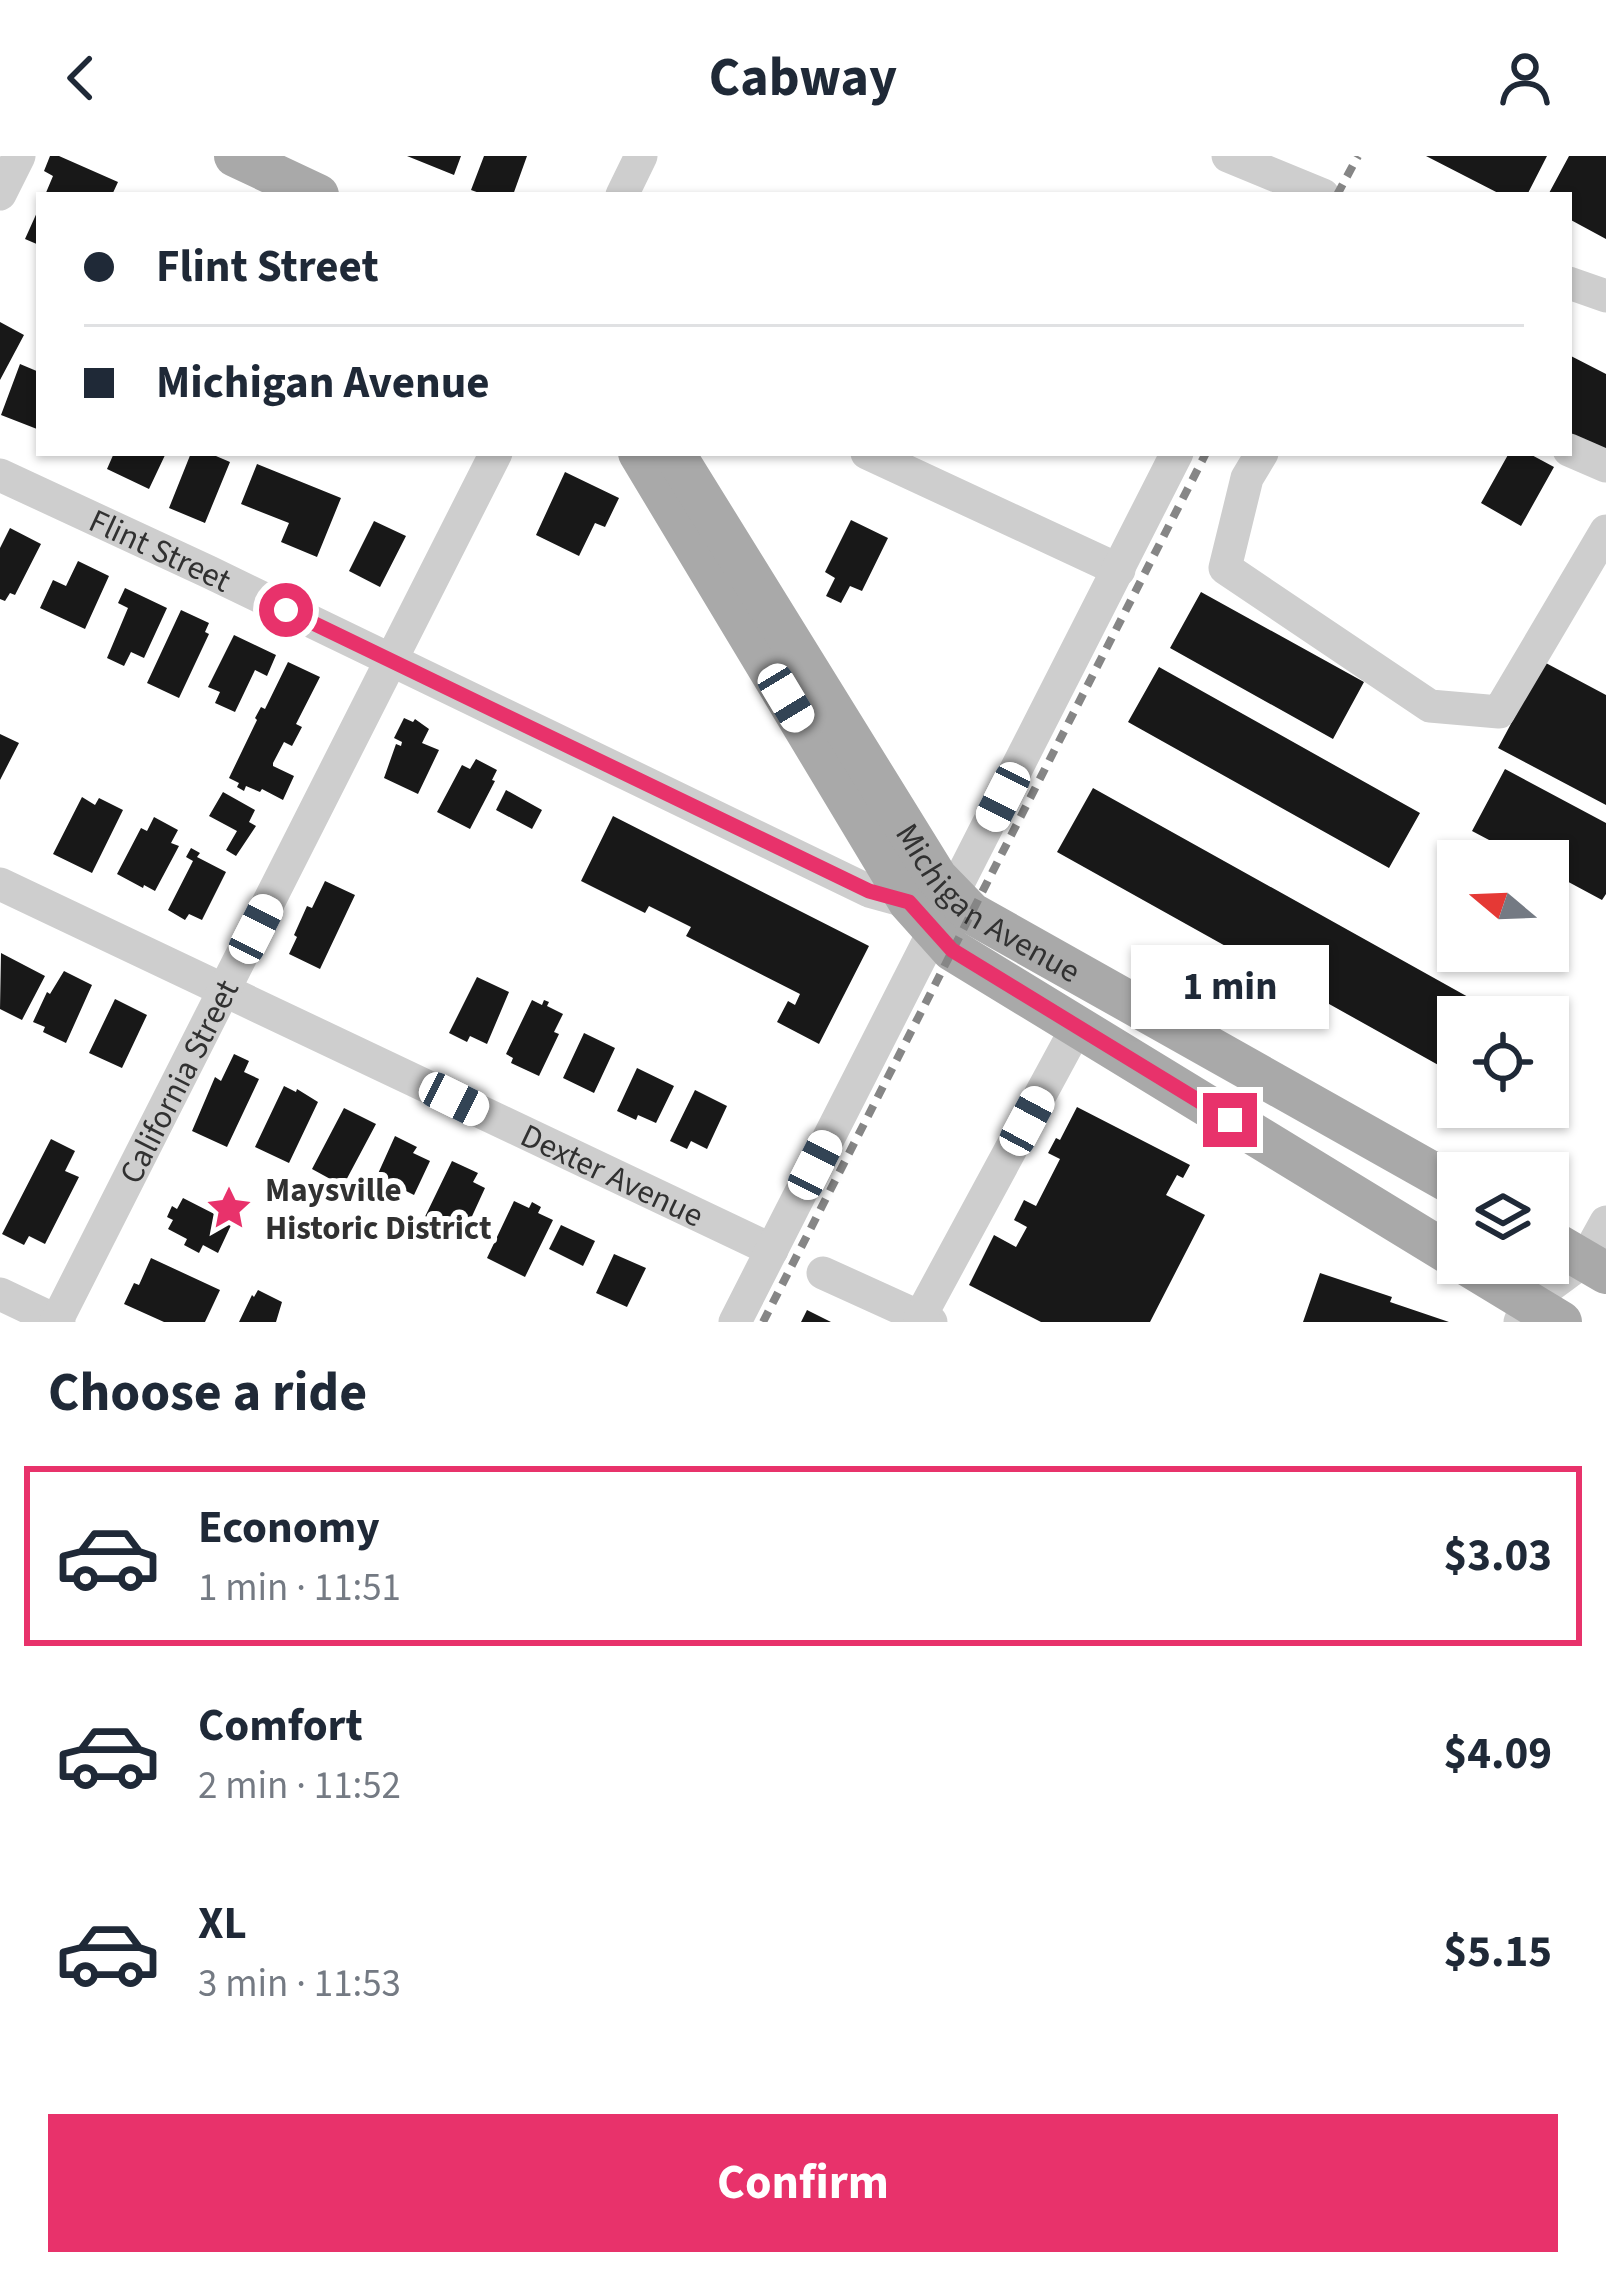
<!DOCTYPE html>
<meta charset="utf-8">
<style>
:root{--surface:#fff;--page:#f2f2f3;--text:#1f2937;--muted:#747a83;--line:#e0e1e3;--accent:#e8326b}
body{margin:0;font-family:"Source Sans 3",sans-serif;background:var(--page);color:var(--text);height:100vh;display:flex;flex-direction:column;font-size:45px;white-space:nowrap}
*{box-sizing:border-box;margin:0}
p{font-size:39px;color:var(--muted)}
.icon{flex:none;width:66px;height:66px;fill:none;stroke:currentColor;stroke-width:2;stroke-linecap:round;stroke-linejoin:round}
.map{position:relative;height:1166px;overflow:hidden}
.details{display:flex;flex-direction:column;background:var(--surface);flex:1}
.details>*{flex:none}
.top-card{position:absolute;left:36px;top:36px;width:1536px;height:264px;border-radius:0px;box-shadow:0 3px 9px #0004;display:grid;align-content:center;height:264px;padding:0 48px;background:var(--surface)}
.needle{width:78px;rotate:289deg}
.buttons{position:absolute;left:1437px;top:684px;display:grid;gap:24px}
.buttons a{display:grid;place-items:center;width:132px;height:132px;border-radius:0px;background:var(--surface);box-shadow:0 3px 9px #0004;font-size:60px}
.end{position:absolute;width:54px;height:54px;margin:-27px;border:15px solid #e8326b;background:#fff;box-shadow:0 0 0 6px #fff}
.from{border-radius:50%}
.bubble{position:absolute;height:84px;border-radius:0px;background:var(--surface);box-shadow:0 3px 9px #0004;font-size:39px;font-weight:700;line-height:84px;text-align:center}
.car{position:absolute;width:36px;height:72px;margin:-36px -18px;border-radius:15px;box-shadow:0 0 9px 3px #0007;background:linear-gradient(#fff 24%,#345 0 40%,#fff 0 76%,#345 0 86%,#fff 0)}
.top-card b{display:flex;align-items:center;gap:42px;height:114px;font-size:45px}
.top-card b+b{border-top:3px solid var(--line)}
.top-card i{width:30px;height:30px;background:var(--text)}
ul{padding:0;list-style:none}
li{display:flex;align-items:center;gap:36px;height:180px;margin:0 24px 18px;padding:0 24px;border:6px solid transparent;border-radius:0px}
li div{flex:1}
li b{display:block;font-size:45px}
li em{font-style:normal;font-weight:700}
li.selected{border-color:var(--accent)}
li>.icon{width:108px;height:108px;stroke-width:1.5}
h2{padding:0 48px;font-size:54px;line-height:144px}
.action{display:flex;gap:24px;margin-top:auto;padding:24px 48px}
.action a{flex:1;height:138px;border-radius:0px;background:var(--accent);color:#fff;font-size:48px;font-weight:700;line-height:138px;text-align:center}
header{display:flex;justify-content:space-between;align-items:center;height:156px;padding:0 48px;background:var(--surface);font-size:54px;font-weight:700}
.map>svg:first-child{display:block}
</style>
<header><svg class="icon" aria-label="back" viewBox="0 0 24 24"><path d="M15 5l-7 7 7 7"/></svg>Cabway<svg class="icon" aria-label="person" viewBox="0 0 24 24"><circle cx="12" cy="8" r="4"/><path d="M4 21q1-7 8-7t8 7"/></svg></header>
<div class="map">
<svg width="1606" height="1166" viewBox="0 0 1606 1166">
<rect width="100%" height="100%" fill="#fff"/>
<path fill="#181818" d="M50,0H59L118,26L112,39H45L53,20L44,15Z
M407,0H461L454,19Z
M484,0H527L513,39H485L471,34Z
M1426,0H1547L1527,39H1502Z
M1569,0H1606V83L1569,63V39H1548Z
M39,52V89L25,83Z
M0,166L24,179L0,224Z
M1569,199L1606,218V304L1569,284Z
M20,208L39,216L37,273L1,259Z
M114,297H166L149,333L107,313Z
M191,297H209L230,306L205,367L169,352Z
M1509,297H1528L1554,311L1521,370L1481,347Z
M257,308L341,342L317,401L281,386L289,367L241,348Z
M565,316L619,342L605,371L595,367L579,400L536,379Z
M851,364L888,382L862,435L850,430L841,447L826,440L835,422L825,416Z
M374,365L406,380L380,431L349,415Z
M10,372L41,388L15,439L10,437L5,445L0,443V392Z
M78,405L109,420L85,473L40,452L53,424L66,430Z
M125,432L167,452L144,502L131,496L124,510L107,502L128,452L118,447Z
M1201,436L1364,526L1333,583L1170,492Z
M181,454L209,467L205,476L209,478L179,542L147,527Z
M234,479L276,499L267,520L255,514L235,556L215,547L220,536L208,531Z
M288,506L320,521L296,568L302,571L292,590L284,586L273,607V610L294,620L283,644L262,633L260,636L246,630L244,635L237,631L239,627L229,622L257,564L255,562L261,551L265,553Z
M1544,506L1606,539V649L1498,592Z
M1159,511L1420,657L1389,712L1128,566Z
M404,562L413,566L415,563L429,573L422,587L439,594L418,638L384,622L396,588L401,590L402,586L394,582Z
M0,578L19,587L0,624Z
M476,603L497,614L492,624L495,625L470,673L437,656L462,609L470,613Z
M1505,613L1606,667V738L1602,744L1548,715V705H1529L1472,675Z
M1093,632L1504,861H1458V920L1057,696Z
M506,634L542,654L532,673L496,654Z
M223,636L255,654L249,666L256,670L236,700L226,694L237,675L209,660Z
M82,641L95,649L99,642L123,654L92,717L53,698Z
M613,660L869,790L819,888L777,866L788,845L795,849L800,838L686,780L691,771L649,750L645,757L581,725Z
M154,661L178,674L171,687L179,690L155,735L144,729L143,732L117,718L141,672L147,675Z
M191,692L200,697L197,701L226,716L202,764L189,758L185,764L168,754L193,705L186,701Z
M325,725L355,739L320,813L289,798L297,781L294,779L307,750L312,752Z
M1,797L45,820L22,864L0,853Z
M64,815L92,829L66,887L43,876L45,871L33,866L47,836L50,838Z
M477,821L509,836L487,888L470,880L467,886L449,877Z
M115,843L147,859L122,912L89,897Z
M532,844L542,849L544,844L549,846L547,850L563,858L554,876L559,878L539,920L511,907L513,902L506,898Z
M584,877L615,892L594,937L563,922Z
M234,898L249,905L244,916L259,923L227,991L192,975L215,921L221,925Z
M637,912L674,930L656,967L638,959L636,964L617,955Z
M284,930L296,936L297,933L318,946L289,1007L255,991Z
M695,934L727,950L707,993L691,985L687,993L670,985Z
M1077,951L1190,1009L1183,1022L1177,1019L1166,1039L1205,1059L1150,1166H1041L969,1129L994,1079L1016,1091L1027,1071L1014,1064L1024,1044L1036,1050L1060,1003L1048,997L1056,982L1060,984Z
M344,952L376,968L343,1030L312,1013Z
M395,980L417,991L413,997L430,1005L414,1039L404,1034L399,1044L372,1031Z
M51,983L75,995L65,1015L79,1021L45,1088L29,1080L24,1089L2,1078Z
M452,1005L478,1017L473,1026L485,1032L462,1082L435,1069L432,1077L420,1071Z
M183,1042L232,1067L218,1097L203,1089L199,1097L184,1089L187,1083L168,1073L173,1064L167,1061L172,1050L177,1053Z
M514,1045L529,1052L532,1046L541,1051L538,1057L553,1064L525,1121L487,1102Z
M561,1069L595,1085L583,1110L549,1093Z
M614,1098L646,1112L627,1151L596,1137Z
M151,1102L220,1134L205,1166H164L124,1148L134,1127L139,1129Z
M1320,1117L1392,1141L1390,1146L1449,1166H1303Z
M258,1134L282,1146L276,1166H239L252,1139L254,1141Z
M807,1154L831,1166H801Z"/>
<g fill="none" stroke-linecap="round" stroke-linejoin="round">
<g stroke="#cecece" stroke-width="33">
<path d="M1228,0L1323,39"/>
<path d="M0,38L19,0"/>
<path d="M622,39L641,0"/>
<path d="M1569,127L1606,140"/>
<path d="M1569,294L1606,310"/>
<path d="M867,297L1119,414"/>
<path d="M1262,297L1247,322L1225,412L1430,550L1499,556L1606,375"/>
<path id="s1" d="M0,319L209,416L869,735L909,746"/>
<path id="s2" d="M0,728L772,1094"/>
<path d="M823,1117L931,1166"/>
<path d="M0,1138L59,1166"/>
<path d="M920,1161L1077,871"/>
<path id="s3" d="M56,1166L496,297"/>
<path d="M735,1166L1177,297"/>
<path d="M1520,1166L1528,1146L1585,1104L1606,1066"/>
</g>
<g stroke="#a9a9a9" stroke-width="42">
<path d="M235,0L318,39"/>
<path d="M639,297L909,746L952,794L1458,1103"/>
<path id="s4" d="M674,297L937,722L971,757L1458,1031"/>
<path d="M1548,1083L1606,1117"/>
<path d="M1464,1107L1561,1166"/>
</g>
<path stroke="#868686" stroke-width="8" stroke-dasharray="12 9" stroke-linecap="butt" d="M1337,39L1358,0
M763,1166L1206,297"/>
</g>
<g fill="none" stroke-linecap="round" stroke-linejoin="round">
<path stroke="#e8326b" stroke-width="15" d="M286,454L869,735L909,746L952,794L1230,964"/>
</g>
<defs>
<g id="sight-bare" transform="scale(3.6)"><path d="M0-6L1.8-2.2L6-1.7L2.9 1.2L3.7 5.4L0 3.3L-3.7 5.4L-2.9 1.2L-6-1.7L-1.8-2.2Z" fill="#e8326b" stroke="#fff" stroke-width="2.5" paint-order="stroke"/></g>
</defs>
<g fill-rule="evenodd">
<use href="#sight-bare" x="229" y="1052"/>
</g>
<g text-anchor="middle" stroke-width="12" stroke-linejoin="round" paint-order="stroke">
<g font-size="33" fill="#313131" stroke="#fff">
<text dy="12" stroke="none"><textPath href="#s1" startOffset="177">Flint Street</textPath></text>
<text dy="12" stroke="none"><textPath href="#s4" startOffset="555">Michigan Avenue</textPath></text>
<text dy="12" stroke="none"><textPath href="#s3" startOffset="270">California Street</textPath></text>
<text dy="12" stroke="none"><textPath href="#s2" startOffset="678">Dexter Avenue</textPath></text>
</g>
<g font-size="33" font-weight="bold" fill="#313131" stroke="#fff" text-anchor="start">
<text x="265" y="1045">Maysville<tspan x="265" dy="38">Historic District</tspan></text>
</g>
</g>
</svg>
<div class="buttons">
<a><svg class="needle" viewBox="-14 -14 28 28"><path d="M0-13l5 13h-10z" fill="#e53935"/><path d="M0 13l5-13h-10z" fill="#747a83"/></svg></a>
<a><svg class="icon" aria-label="locate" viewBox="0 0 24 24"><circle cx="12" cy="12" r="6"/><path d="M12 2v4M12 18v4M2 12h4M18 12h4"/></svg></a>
<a><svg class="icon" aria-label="layers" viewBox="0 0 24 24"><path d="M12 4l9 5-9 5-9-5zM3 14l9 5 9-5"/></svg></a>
</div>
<i class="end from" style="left:286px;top:454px"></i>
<i class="end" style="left:1230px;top:964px"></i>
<div class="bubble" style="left:1131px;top:789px;width:198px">1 min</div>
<i class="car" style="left:786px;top:542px;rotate:149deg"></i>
<i class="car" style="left:1003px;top:641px;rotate:207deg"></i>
<i class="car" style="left:256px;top:773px;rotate:27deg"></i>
<i class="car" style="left:454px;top:943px;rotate:116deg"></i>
<i class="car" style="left:1027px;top:965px;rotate:28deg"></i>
<i class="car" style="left:815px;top:1009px;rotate:27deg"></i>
<div class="top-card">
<b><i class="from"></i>Flint Street</b>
<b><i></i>Michigan Avenue</b>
</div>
</div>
<section class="details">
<h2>Choose a ride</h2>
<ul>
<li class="selected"><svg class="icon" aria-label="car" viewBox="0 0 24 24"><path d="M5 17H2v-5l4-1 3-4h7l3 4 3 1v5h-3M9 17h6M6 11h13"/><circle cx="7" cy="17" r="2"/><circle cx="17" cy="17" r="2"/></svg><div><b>Economy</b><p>1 min · 11:51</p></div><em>$3.03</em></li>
<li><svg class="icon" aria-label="car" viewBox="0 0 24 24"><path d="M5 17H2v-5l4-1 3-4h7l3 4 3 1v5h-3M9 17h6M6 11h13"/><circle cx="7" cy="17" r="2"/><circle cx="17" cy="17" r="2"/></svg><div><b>Comfort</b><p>2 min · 11:52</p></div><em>$4.09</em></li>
<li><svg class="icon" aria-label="car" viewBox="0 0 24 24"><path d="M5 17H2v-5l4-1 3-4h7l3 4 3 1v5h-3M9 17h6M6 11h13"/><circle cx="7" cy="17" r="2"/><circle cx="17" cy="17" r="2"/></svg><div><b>XL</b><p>3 min · 11:53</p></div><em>$5.15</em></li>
</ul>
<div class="action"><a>Confirm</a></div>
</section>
